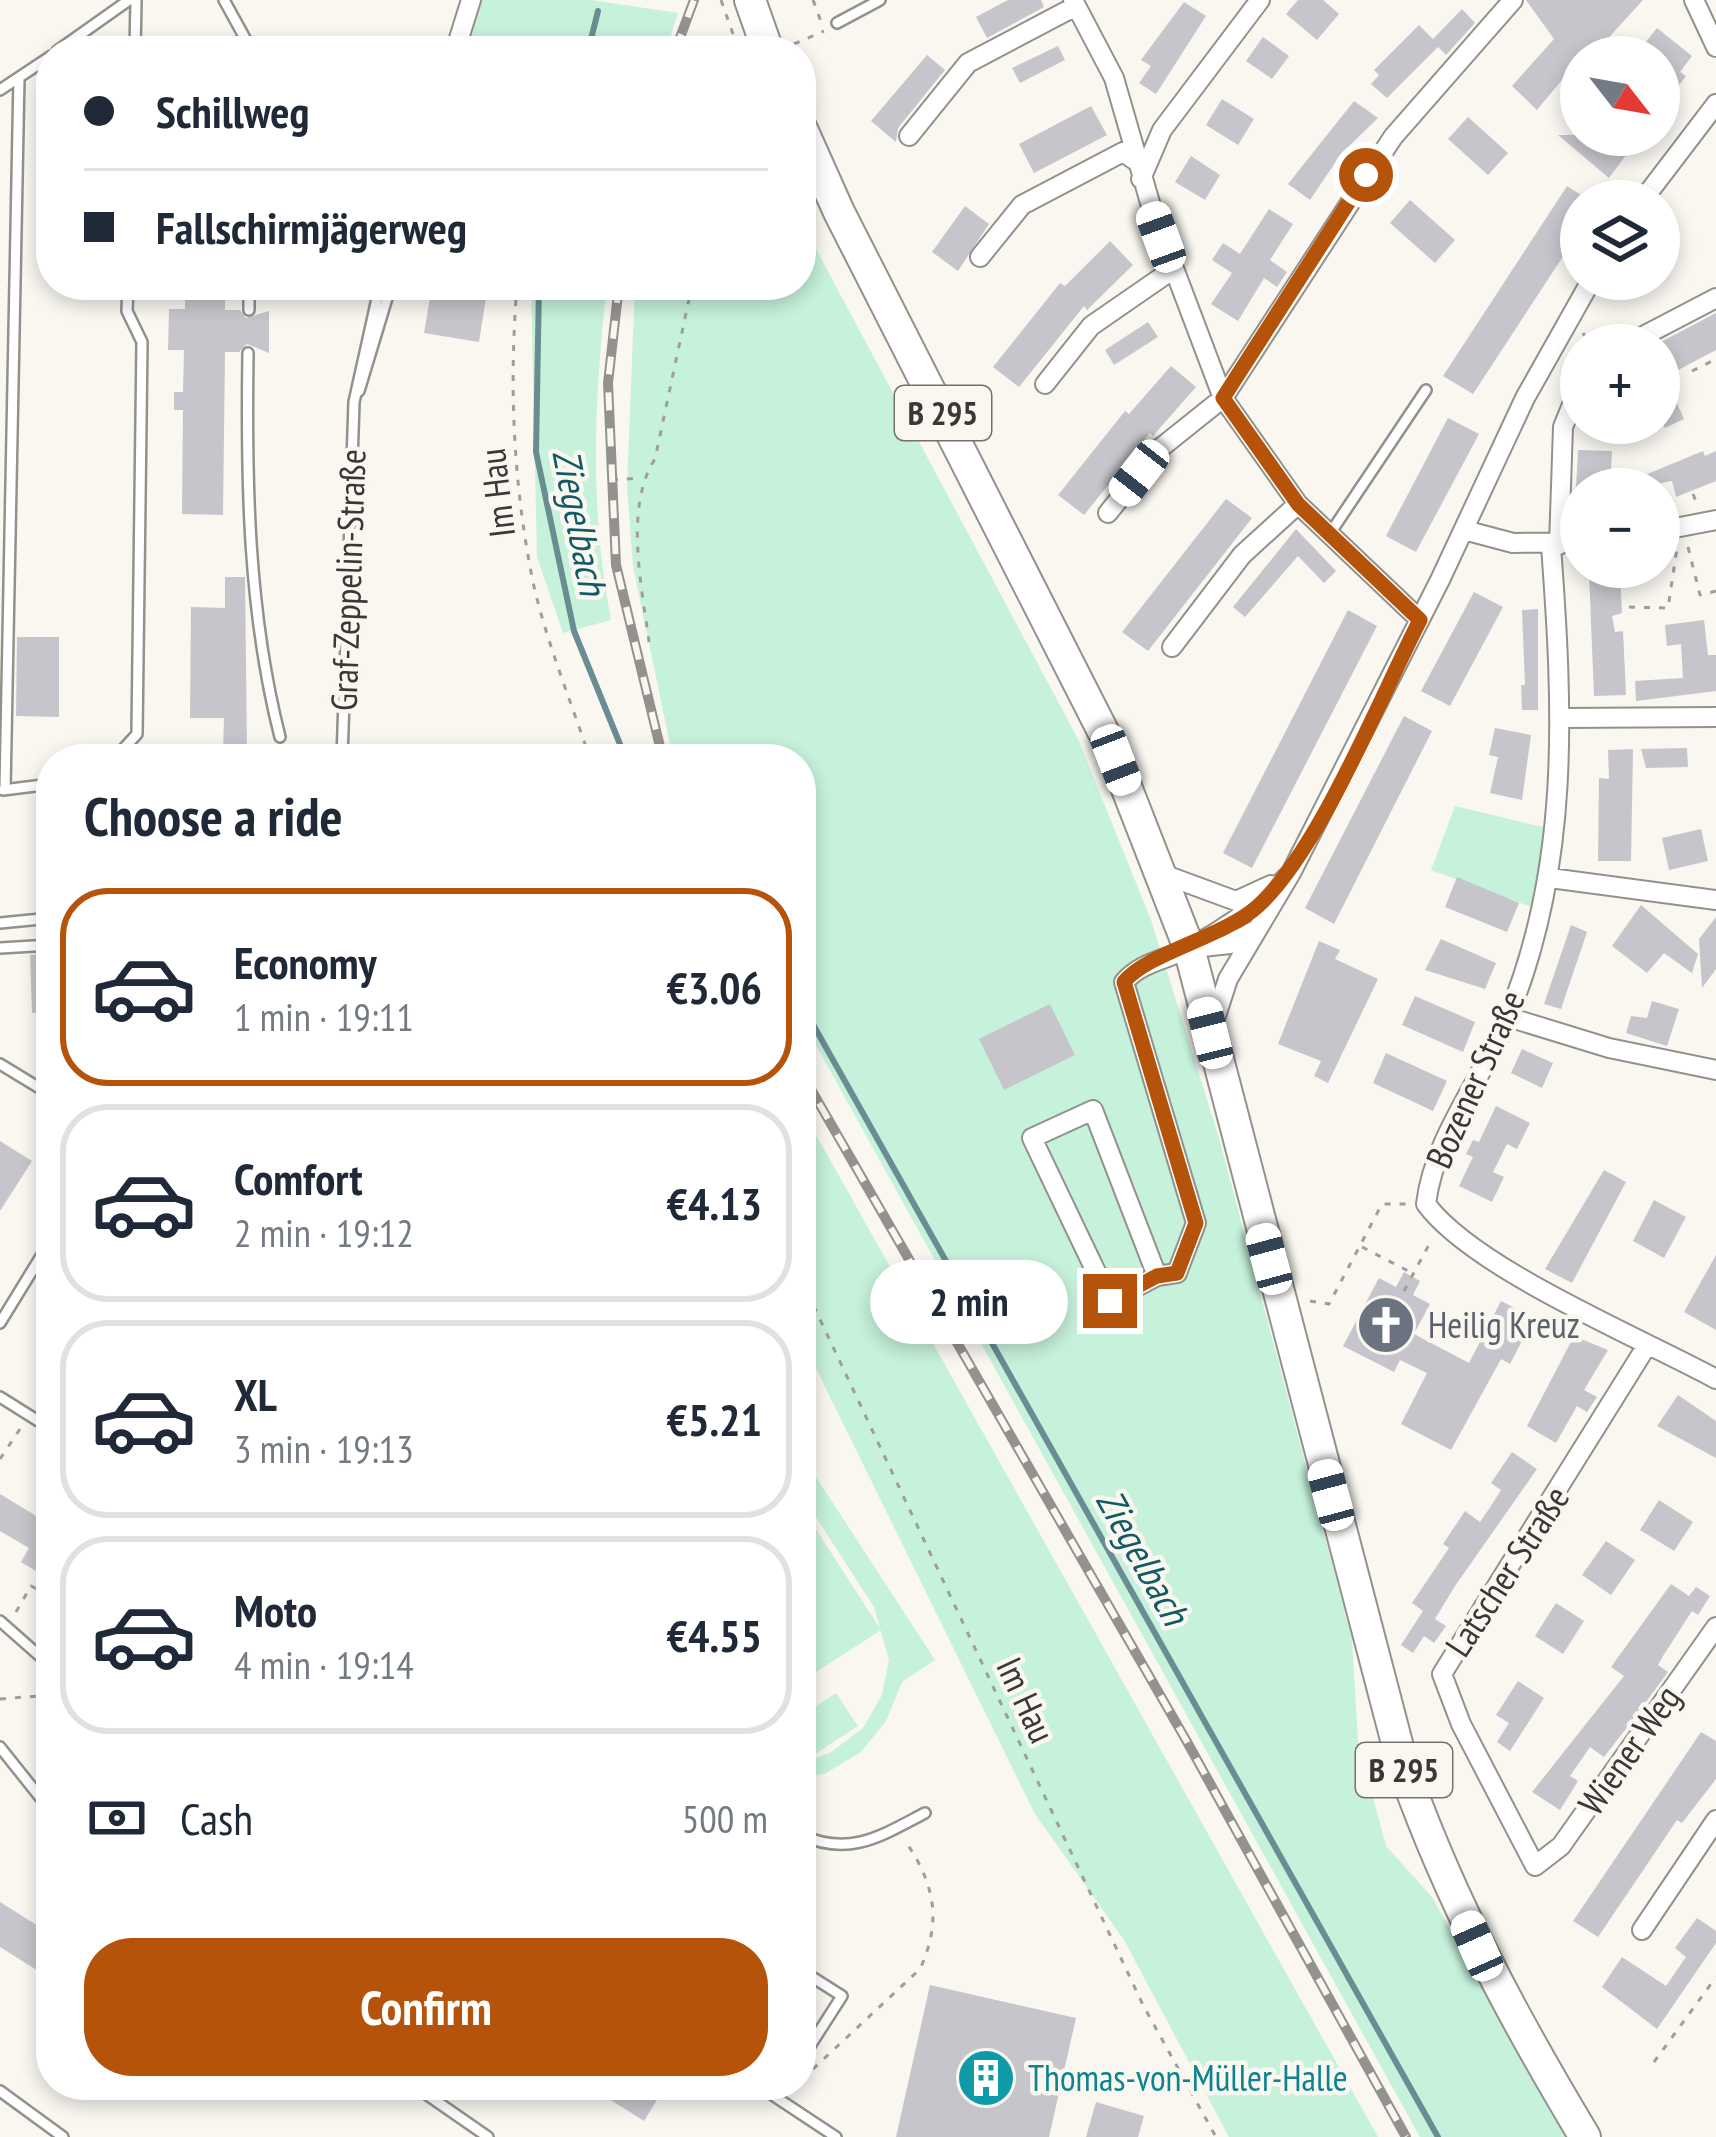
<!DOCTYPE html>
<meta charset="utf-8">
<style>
:root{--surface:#fff;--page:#f2f2f3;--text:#1f2937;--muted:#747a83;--line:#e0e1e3;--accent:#b45309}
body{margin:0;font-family:"PT Sans Narrow",sans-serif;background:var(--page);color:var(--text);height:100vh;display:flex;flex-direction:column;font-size:45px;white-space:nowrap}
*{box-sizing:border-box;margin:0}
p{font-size:39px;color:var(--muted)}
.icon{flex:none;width:66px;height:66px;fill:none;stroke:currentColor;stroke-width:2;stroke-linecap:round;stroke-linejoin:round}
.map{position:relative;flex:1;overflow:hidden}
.sheet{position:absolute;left:36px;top:744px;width:780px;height:1356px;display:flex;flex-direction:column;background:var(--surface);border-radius:48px;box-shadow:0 6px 18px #0003}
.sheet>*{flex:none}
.banner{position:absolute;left:36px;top:36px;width:780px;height:264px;border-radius:48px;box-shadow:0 6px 18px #0003;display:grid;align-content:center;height:264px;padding:0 48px;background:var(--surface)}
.needle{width:78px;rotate:121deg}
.buttons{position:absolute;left:1560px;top:36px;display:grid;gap:24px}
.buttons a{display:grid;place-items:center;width:120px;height:120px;border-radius:50%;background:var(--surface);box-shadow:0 6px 18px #0003;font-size:60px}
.end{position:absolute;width:54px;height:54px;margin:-27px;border:15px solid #b45309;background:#fff;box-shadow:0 0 0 6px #fff}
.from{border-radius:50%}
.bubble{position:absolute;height:84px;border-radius:42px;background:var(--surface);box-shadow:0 6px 18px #0003;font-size:39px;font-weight:800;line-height:84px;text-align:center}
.car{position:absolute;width:36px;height:72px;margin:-36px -18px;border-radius:15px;box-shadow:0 0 9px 3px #0007;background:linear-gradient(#fff 24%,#345 0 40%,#fff 0 76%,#345 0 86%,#fff 0)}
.banner b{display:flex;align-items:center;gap:42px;height:114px;font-size:45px}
.banner b+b{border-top:3px solid var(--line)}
.banner i{width:30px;height:30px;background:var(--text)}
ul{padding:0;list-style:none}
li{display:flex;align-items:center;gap:36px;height:198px;margin:0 24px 18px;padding:0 24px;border:6px solid var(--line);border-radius:48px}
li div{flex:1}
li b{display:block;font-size:45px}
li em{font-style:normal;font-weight:800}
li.selected{border-color:var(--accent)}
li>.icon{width:108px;height:108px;stroke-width:1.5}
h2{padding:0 48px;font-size:54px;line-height:144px}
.pay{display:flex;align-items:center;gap:30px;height:132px;padding:0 48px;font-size:45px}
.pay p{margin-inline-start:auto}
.primary-button{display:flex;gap:24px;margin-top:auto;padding:24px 48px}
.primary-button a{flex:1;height:138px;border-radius:48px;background:var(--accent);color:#fff;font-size:48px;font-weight:800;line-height:138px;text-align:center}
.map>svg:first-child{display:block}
</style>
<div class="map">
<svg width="1716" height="2137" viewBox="0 0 1716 2137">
<rect width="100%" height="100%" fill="#f9f7f0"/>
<path fill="#c6f1db" d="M482,0H591L678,13L666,51H466Z
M801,221L1078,739L1151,920L1219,1138L1352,1639L1358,1741L1386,1846L1432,1897L1567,2137H1420L801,1018V759H673L633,566L627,487L635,285H801Z
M531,285H607C594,402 589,504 611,620L563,633L537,557Z
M1455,806L1551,829L1534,908L1431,870Z
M801,1108L1378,2137H1229L1124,1940L1035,1814L801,1338Z
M801,1454L935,1660L902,1682L886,1721L861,1752L826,1773L801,1779V1763L830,1753L863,1728L882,1695L889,1660L874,1607L801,1494Z
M801,1506L881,1630L801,1682Z
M836,1693L858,1726L809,1758L801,1745V1716Z"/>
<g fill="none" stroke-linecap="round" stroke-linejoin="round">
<path stroke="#698d92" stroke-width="6" d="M588,51L598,11
M539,285L536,452L574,631L626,759
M801,1003L1438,2137"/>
</g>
<path fill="#c6c5cb" d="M1008,0H1041L1044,7L987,38L976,17Z
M1298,0H1323L1339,14L1317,40L1286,14Z
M1526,0H1643L1591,57H1581L1537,110L1512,86L1554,39Z
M1184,2L1206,16L1156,94L1139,83L1151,66L1141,60Z
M1462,9L1475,23L1446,55L1438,47L1387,98L1371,84L1379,75L1374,70L1419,25L1433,39Z
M1657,28L1692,56L1680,72L1686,76L1659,112V57H1634Z
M1263,37L1289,56L1272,79L1246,61Z
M1058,46L1065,60L1020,83L1012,68Z
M927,55L945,70L898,128L896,142L871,121Z
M1222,99L1254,119L1238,145L1206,125Z
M1354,101L1378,118L1341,154L1310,200L1288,184Z
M1091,106L1107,135L1034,173L1019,144Z
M1468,117L1508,153L1488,175L1448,139Z
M1558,135H1641L1609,178Z
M1191,156L1220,175L1205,200L1175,182Z
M1567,186L1581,195V229L1473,394L1443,376Z
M1410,200L1455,240L1435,263L1390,223Z
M965,206L989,224L958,271L932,252Z
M1269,209L1293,224L1270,260L1287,272L1277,287L1264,278L1238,321L1211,304L1232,273L1212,260L1223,243L1240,254Z
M1110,241L1133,265L1087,310L1084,306L1019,387L993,367L1060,283L1065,286Z
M185,285H225V310H240L246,318L269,311V353L247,344L239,352H225L223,515L182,514L183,410H174V392H183L184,350H168L169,309H185Z
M432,285H488L479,342L424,333Z
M1716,313V350L1665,377L1684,419L1665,428L1659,415V343Z
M1148,322L1158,337L1114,365L1105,350Z
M1171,366L1196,387L1153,436L1150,433L1084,515L1058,495L1125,411L1129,414Z
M1448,418L1479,434L1416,552L1386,536Z
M1578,450L1612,451L1610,489H1576Z
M1703,451L1705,456L1716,451V481L1676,497L1672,481L1631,489L1628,482Z
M1226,499L1252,518L1148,651L1122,632Z
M1296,529L1336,571L1324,583L1298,556L1245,617L1233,607Z
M1620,570L1622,613L1612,616L1615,632L1623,631L1626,695L1594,696L1589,572Z
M225,577H245L247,751H223L224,718H190L191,607L225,608Z
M1474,592L1503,607L1450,706L1421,691Z
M1538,609V710H1522L1521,685H1530H1525L1522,610Z
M1348,610L1377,626L1252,868L1223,853Z
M1704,620L1708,655H1716V691L1636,701L1635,681L1683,678L1681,644L1667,646L1665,625Z
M17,637H59V717L16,716Z
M1404,716L1432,731L1334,924L1305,908Z
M1495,728L1531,735L1522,800L1490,793L1498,757L1489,755Z
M1687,748L1688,767L1646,768L1641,749Z
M1633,749L1631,861H1598L1599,778L1609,779L1608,750Z
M1701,829L1708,861L1669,870L1662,838Z
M1457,877L1519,903L1507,932L1445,907Z
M1641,905L1698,954L1692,973L1664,953L1647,973L1612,946Z
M1716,917V969L1702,988L1699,939Z
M1571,925L1587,932L1561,1009L1544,1004Z
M1441,939L1496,963L1485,989L1425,970Z
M1319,941L1340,950L1335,959L1378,979L1328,1083L1314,1076L1321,1061L1278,1044Z
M51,954V1012L32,1013L30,955Z
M1415,996L1475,1022L1463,1052L1402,1025Z
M1652,1001L1679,1009L1667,1046L1626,1033L1631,1016L1647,1018Z
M1050,1004L1075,1055L1004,1090L979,1039Z
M1522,1049L1553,1063L1542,1088L1511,1073Z
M1386,1053L1447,1081L1433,1111L1373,1083Z
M1496,1106L1530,1123L1517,1149L1507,1144L1493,1172L1504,1177L1492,1202L1459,1186L1473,1157L1466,1154L1473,1140L1479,1142Z
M0,1141L32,1161L0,1211Z
M1604,1170L1626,1182L1572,1283L1545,1269Z
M1654,1200L1686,1217L1664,1258L1633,1241Z
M1716,1255V1330L1684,1312Z
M1404,1272L1420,1281L1413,1295L1430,1304L1414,1334L1469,1363L1501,1301L1542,1322L1531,1343L1523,1339L1510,1364L1501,1359L1451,1450L1401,1424L1427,1373L1400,1360L1394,1372L1343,1346L1379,1278L1396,1287Z
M1574,1336L1608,1350L1584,1390L1597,1397L1587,1412L1577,1406L1556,1443L1527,1426Z
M1678,1395L1716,1421V1458L1657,1426Z
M1512,1452L1537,1469L1455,1586L1435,1619L1446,1626L1434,1643L1424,1636L1413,1653L1401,1645L1423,1611L1412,1603L1449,1548L1443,1544L1465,1511L1480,1522L1489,1509L1501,1490L1491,1483Z
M0,1494L51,1525V1552L39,1573L21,1562L29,1548L0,1531Z
M1659,1500L1693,1522L1674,1551L1640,1530Z
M1606,1541L1635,1560L1611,1595L1582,1575Z
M1671,1584L1689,1596L1696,1587L1710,1596L1698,1615L1692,1611L1663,1656L1658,1665L1668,1672L1635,1717L1604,1757L1590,1747L1570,1776L1578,1781L1560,1810L1532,1792L1624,1676L1611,1667Z
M1556,1603L1584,1621L1563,1654L1535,1636Z
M1518,1681L1544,1698L1510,1751L1497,1742L1509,1723L1496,1715Z
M1701,1732L1716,1741V1779L1682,1823L1677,1820L1598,1937L1573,1921Z
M0,1902L51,1934V1979L0,1947Z
M1697,1918L1716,1931V1943L1657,2029L1602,1987L1622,1957L1666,1986L1686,1957L1675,1948Z
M930,1985L1076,2018L1049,2137H896Z
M587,2085H666L644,2121Z
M1096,2102L1144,2116L1138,2137H1086Z"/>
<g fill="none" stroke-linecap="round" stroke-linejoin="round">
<g stroke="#93918b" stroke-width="14">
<path id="lane" d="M224,0L252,51
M837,23L880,0
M57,51L129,0
M135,51L136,0
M0,90L51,56
M249,310V285
M248,353C246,482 248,611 280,737
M359,391L391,285
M1329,535L1426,390
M114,759L137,734L142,342L127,311L128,285
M342,759L354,402L380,285
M5,789L19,78
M3,790L51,784
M0,923L51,918
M0,948L51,945
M0,1064L51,1095
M0,1323L51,1240
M0,1397L51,1429
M0,1621L51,1666
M0,1747L51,1811
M801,1835C850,1857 881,1836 925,1813
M801,1970L842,1996L801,2060
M413,2085L488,2137
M757,2085L777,2098L785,2085
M0,2091L63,2137
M777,2098L836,2137"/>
</g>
<g stroke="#93918b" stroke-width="22">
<path id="street" d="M1073,0L1114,78L1153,213L1223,398L1298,504L1420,620
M1694,0L1716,47
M455,51L471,0
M909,136L968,63L1076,6
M1141,179L1162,130L1260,0
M1642,201L1716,104
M980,257L1022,205L1123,152L1136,161
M1626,345L1716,298
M1045,384L1091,326L1172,270
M1108,513L1158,450L1223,398L1393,137L1513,0
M1464,530L1513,543L1581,542
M1659,531L1716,520
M1559,545L1563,427L1581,383
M1551,546C1563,707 1571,866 1507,1019C1482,1080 1434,1137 1426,1204C1474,1269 1641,1338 1716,1379
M1172,647L1242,555L1298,504
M1563,718L1716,717
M1160,873L1236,901L1271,885
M1550,878L1716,900
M1193,948L1230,944L1257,929
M1508,1017L1609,1048L1716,1070
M1212,1028L1228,979L1291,873L1440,580L1525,398L1592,279
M1157,1276L1093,1110L1032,1138L1110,1301L1157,1276L1177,1273L1196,1223L1124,982C1142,961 1168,960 1191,947C1229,927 1261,903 1291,873
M1646,1347L1442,1674L1461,1724L1535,1866L1561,1846L1716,1627
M1642,1930L1716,1820"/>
</g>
<g stroke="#93918b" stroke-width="34">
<path id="primary" d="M750,0L768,51
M801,127L839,212L1109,743L1189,948L1404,1770C1450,1900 1514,2019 1585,2137"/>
</g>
<path stroke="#a09e9a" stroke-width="3" stroke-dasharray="6 9" stroke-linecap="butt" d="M721,0L739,51
M813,0L823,27
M794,44L824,31
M711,51L733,41
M801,197L809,215
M801,215L813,216
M517,285C509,385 513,483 533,582C546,641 571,701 590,759
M1583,333L1590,345
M1692,371L1716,359
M1659,389L1681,378
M612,480L641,478
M1693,494L1697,504
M1688,547L1700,595L1716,591
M1629,607L1668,608L1677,548
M649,642C642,588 624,506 655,459L692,285
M1362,1247L1412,1273
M801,1279L1143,2005L1216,2137
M1404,1291L1431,1241
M1310,1301L1329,1304L1382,1204H1408
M0,1459L22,1426
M16,1612L31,1586L51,1596
M0,1699L51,1695
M1654,2062L1716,1977
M813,2069L920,1969C942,1921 935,1885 906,1842"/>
<use href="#lane" stroke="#fff" stroke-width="9"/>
<use href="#street" stroke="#fff" stroke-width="18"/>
<use href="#primary" stroke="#fff" stroke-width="30"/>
<g stroke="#93928e" stroke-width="10">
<path id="rail" d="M675,51L694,0
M619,285L608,383L616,565L663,759
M801,1072L1186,1740L1406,2137"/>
</g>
<use href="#rail" stroke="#f9f7f0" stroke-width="6" stroke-dasharray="18" stroke-linecap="butt"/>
</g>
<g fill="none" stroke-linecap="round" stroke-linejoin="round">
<path stroke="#b45309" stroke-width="15" d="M1110,1301L1157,1276L1177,1273L1196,1223L1124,982C1147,953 1224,937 1258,906C1320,849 1379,700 1420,620L1298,504L1223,398L1366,175"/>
</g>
<defs>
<g id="church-disc" transform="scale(3)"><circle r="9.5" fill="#6b7280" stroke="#f9f7f0"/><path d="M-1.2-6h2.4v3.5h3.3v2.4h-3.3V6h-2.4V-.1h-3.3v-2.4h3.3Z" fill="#fff"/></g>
<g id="building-disc" transform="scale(3)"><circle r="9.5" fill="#0f9aa8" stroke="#f9f7f0"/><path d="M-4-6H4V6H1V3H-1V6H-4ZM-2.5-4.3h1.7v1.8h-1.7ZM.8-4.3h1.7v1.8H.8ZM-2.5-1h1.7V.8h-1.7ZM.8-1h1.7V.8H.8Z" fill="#fff"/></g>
</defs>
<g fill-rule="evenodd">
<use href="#church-disc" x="1386" y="1325"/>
<use href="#building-disc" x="986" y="2078"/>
</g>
<g text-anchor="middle" stroke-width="9" stroke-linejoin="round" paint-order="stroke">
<g fill="#f9f7f0" stroke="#73716e" stroke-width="3">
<rect x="895" y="386" width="96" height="54" rx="9"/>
<rect x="1356" y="1743" width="96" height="54" rx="9"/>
</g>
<g font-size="33" font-weight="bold" fill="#393836">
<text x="943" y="425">B 295</text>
<text x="1404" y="1782">B 295</text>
</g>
<g font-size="36" fill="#393836" stroke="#f9f7f0">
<text transform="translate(497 493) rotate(-97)" y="13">Im Hau</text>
<text transform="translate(348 580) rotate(-88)" y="13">Graf-Zeppelin-Straße</text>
<text transform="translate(1475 1079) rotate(-66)" y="13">Bozener Straße</text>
<text transform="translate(1507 1571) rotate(-57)" y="13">Latscher Straße</text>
<text transform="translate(1026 1700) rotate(65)" y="13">Im Hau</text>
<text transform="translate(1629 1750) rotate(-55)" y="13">Wiener Weg</text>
</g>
<g font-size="36" fill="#5b616d" stroke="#f9f7f0" text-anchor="start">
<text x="1428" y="1338">Heilig Kreuz</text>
</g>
<g font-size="36" fill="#0d838f" stroke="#f9f7f0" text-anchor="start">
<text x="1028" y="2091">Thomas-von-Müller-Halle</text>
</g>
<g font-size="39" font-style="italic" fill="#125b64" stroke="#f9f7f0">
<text transform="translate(580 522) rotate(79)" y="14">Ziegelbach</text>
<text transform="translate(1143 1557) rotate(61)" y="14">Ziegelbach</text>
</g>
</g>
</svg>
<div class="buttons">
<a><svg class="needle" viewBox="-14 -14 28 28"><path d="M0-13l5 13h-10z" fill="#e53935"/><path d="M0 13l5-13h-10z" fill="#747a83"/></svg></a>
<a><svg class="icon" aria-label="layers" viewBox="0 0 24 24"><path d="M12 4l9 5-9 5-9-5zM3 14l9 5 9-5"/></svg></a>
<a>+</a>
<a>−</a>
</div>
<i class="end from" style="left:1366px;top:175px"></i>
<i class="end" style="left:1110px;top:1301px"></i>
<div class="bubble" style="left:870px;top:1260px;width:198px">2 min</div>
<i class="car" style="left:1161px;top:237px;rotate:340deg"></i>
<i class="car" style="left:1139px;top:473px;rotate:218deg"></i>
<i class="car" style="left:1116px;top:760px;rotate:159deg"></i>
<i class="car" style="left:1210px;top:1033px;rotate:346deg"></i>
<i class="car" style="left:1269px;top:1259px;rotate:345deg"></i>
<i class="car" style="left:1331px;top:1495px;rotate:345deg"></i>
<i class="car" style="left:1477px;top:1946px;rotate:336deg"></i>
<div class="banner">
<b><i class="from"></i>Schillweg</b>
<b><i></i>Fallschirmjägerweg</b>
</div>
<section class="sheet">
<h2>Choose a ride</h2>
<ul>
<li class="selected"><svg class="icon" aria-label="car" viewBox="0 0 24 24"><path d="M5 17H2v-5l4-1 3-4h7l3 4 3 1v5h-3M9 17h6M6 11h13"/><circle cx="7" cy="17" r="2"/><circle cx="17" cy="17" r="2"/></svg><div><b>Economy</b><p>1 min · 19:11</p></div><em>€3.06</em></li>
<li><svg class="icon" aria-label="car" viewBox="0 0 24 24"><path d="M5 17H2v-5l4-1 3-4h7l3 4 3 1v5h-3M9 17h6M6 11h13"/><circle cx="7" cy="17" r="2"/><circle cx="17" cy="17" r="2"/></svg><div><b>Comfort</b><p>2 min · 19:12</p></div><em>€4.13</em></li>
<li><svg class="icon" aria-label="car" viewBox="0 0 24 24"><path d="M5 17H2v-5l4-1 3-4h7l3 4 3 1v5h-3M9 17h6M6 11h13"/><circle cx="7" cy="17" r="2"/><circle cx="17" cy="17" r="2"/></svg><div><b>XL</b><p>3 min · 19:13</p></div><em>€5.21</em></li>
<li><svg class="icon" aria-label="car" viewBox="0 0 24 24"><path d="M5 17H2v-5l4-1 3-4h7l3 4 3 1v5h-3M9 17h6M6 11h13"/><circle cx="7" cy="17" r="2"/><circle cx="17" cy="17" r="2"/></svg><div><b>Moto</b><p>4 min · 19:14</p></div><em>€4.55</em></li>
</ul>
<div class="pay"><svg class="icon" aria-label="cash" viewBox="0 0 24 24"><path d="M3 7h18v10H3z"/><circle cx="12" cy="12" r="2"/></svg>Cash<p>500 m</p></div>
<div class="primary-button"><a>Confirm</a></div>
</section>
</div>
